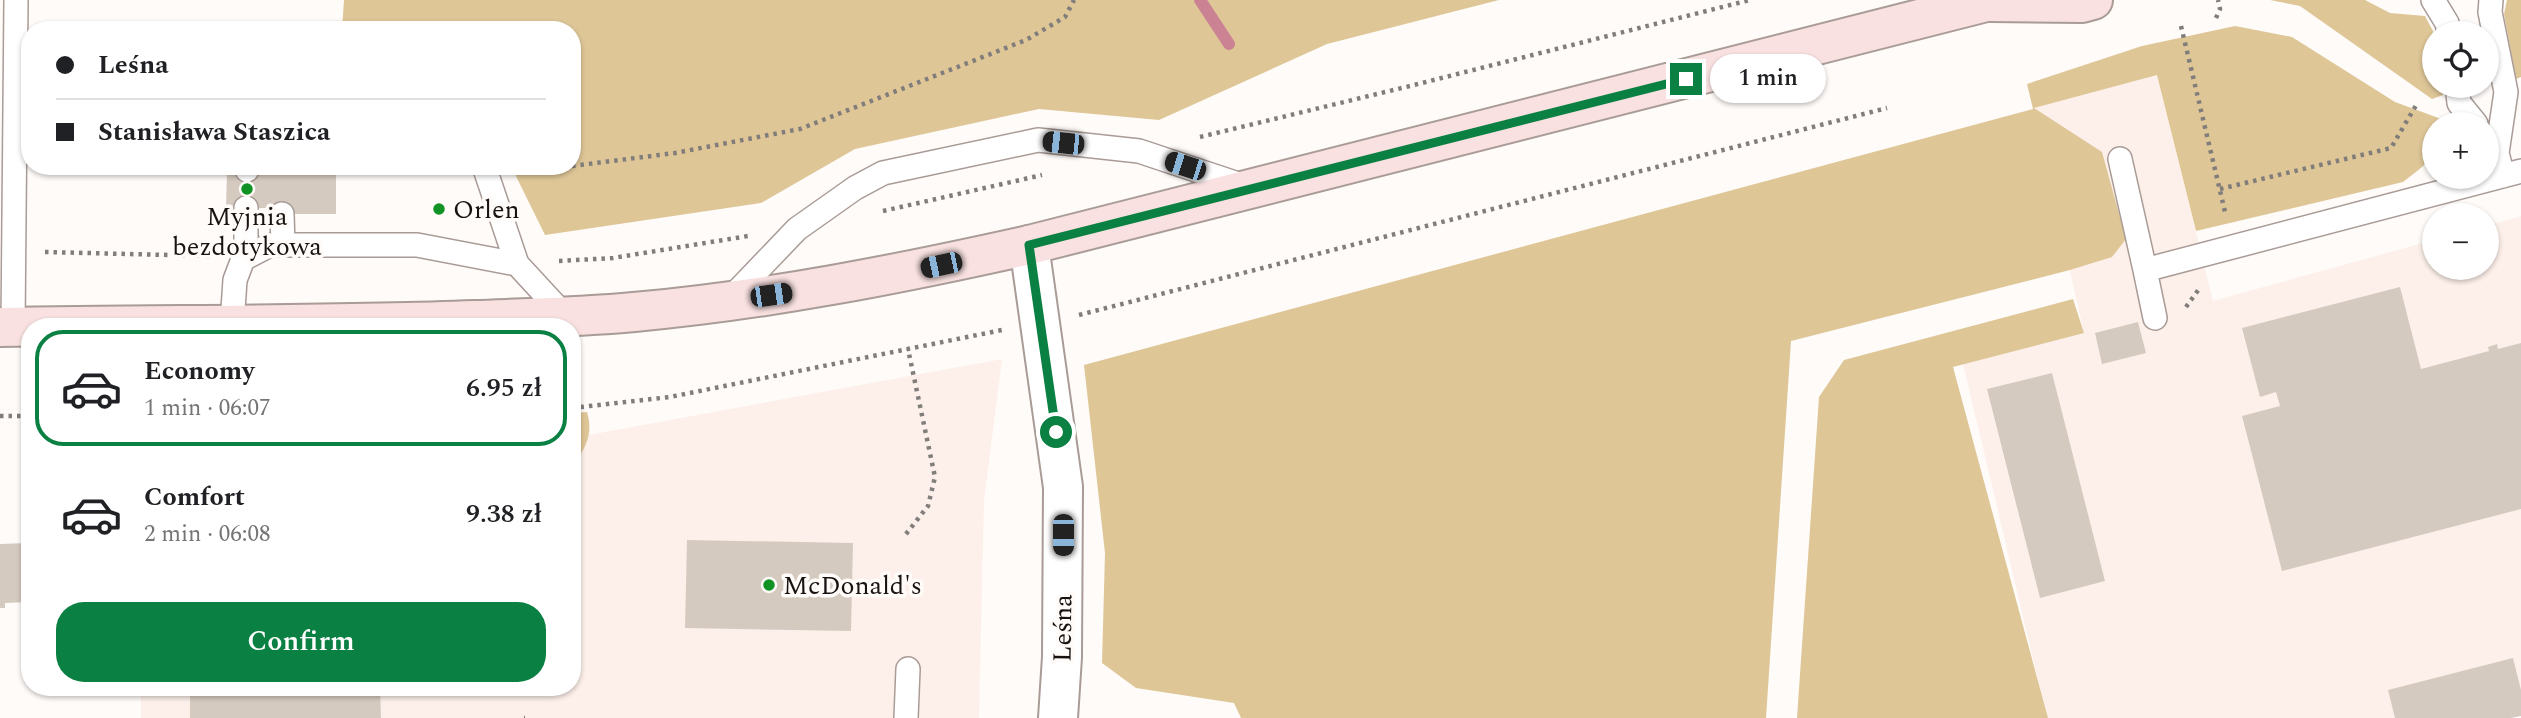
<!DOCTYPE html>
<meta charset="utf-8">
<style>
:root{--surface:#fff;--page:#f2f2f2;--text:#202124;--muted:#757577;--line:#e0e0e0;--accent:#0b8043}
body{margin:0;font-family:Spectral,serif;background:var(--page);color:var(--text);height:100vh;display:flex;flex-direction:column;font-size:26px;white-space:nowrap}
*{box-sizing:border-box;margin:0}
p{font-size:23px;color:var(--muted)}
.icon{flex:none;width:38px;height:38px;fill:none;stroke:currentColor;stroke-width:2;stroke-linecap:round;stroke-linejoin:round}
.map{position:relative;flex:1;overflow:hidden}
.panel{position:absolute;left:21px;top:318px;width:560px;height:378px;display:flex;flex-direction:column;background:var(--surface);border-radius:28px;box-shadow:0 2px 5px #0004}
.panel>*{flex:none}
.banner{position:absolute;left:21px;top:21px;width:560px;height:154px;border-radius:28px;box-shadow:0 2px 5px #0004;display:grid;align-content:center;height:154px;padding:0 35px;background:var(--surface)}
.fabs{position:absolute;left:2422px;top:21px;display:grid;gap:14px}
.fabs a{display:grid;place-items:center;width:77px;height:77px;border-radius:50%;background:var(--surface);box-shadow:0 2px 5px #0004;font-size:35px}
.end{position:absolute;width:32px;height:32px;margin:-16px;border:9px solid #0b8043;background:#fff;box-shadow:0 0 0 4px #fff}
.from{border-radius:50%}
.bubble{position:absolute;height:49px;border-radius:24px;background:var(--surface);box-shadow:0 2px 5px #0004;font-size:23px;font-weight:600;line-height:49px;text-align:center}
.car{position:absolute;width:21px;height:42px;margin:-21px -10px;border-radius:9px;box-shadow:0 0 5px 2px #0007;background:linear-gradient(#222 24%,#8ab4d8 0 40%,#222 0 76%,#8ab4d8 0 86%,#222 0)}
.banner b{display:flex;align-items:center;gap:24px;height:66px;font-size:26px}
.banner b+b{border-top:2px solid var(--line)}
.banner i{width:18px;height:18px;background:var(--text)}
ul{padding:12px 0 0;list-style:none}
li{display:flex;align-items:center;gap:21px;height:116px;margin:0 14px 10px;padding:0 21px;border:4px solid transparent;border-radius:28px}
li div{flex:1}
li b{display:block;font-size:26px}
li em{font-style:normal;font-weight:600}
li.active{border-color:var(--accent)}
li>.icon{width:63px;height:63px;stroke-width:1.5}
.action{display:flex;gap:14px;margin-top:auto;padding:14px 35px}
.action a{flex:1;height:80px;border-radius:28px;background:var(--accent);color:#fff;font-size:28px;font-weight:600;line-height:80px;text-align:center}
.map>svg:first-child{display:block}
</style>
<div class="map">
<svg width="2521" height="718" viewBox="0 0 2521 718">
<rect width="100%" height="100%" fill="#fefbf9"/>
<path fill="#fdf0ea" d="M2157,74L2213,301L2434,240V268H2487V226L2521,216V698L2440,718H2047L1961,355L2084,333L2033,108Z
M1002,359L984,501L979,718H141V688H572V438Z"/>
<path fill="#dec697" d="M344,0H1499L1327,44L1159,120L1039,109L855,149L761,203L545,235L511,166H572V30H342Z
M2270,0H2365L2390,13L2425,16L2434,33V86H2442L2443,95L2432,99L2300,6Z
M2507,0H2521V77L2516,79L2504,14Z
M2235,26L2292,37L2395,102L2444,120L2443,124H2434C2434,162 2431,160 2403,182L2196,231L2157,75L2034,108L2102,152L2126,239L2112,257L2070,270L1791,341L1766,718H1241L1234,703L1136,688L1102,663L1105,553L1084,365L2033,109L2027,84L2142,46Z
M2073,299L2084,333L1953,367L2048,718H1797L1819,397L1844,360Z
M587,412C593,432 587,445 576,462H572V413Z"/>
<g fill="none" stroke-linecap="round" stroke-linejoin="round">
<path stroke="#cb8394" stroke-width="12" d="M1200,0L1229,44"/>
</g>
<path fill="#d5cac0" d="M267,166H336V214H267V208H226L227,170H267Z
M2400,287L2421,369L2489,351L2488,347L2497,344L2498,349L2521,343V509L2282,571L2242,416L2280,406L2276,392L2260,397L2242,328Z
M2138,322L2146,353L2102,364L2095,333Z
M2052,373L2105,581L2040,598L1987,389Z
M687,540L853,543L851,631L685,628Z
M28,543L29,602L5,603V608H0V544Z
M2513,658L2521,690V716L2511,718H2395L2388,690Z
M190,688H380L381,718H190Z"/>
<g fill="none" stroke-linecap="round" stroke-linejoin="round">
<g stroke="#a99b96" stroke-width="26">
<path id="lane" d="M2433,0L2447,23L2449,33
M2491,0L2490,12L2506,92L2497,153L2503,176
M2457,86L2459,103L2476,124
M2120,159L2145,270
M484,166L517,264
M247,170L248,166
M282,214L283,245
M243,259L270,245H417L517,264L565,316
M729,300L797,229L855,188L883,173L1038,140L1139,151L1247,187
M2155,318L2145,270L2521,171
M232,324L235,280L243,259L246,244V208
M13,326L16,0
M906,718L908,669"/>
</g>
<g stroke="#a99b96" stroke-width="42">
<path id="street" d="M1029,245L1063,487L1062,657L1058,718"/>
</g>
<g stroke="#a99b96" stroke-width="42">
<path id="secondary" d="M1990,2L2082,3L2093,0
M0,327C158,324 317,326 475,320C528,318 581,317 634,312C767,300 899,274 1029,245L1994,0"/>
</g>
<path stroke="#817d7b" stroke-width="4.5" stroke-dasharray="3.5 5" stroke-linecap="butt" d="M2216,18L2220,9L2218,0
M2181,26L2226,216
M1200,137L1410,86L1750,0
M572,166L675,153L800,129L1026,40L1065,17L1074,0
M516,170L564,166
M2220,189L2391,148L2418,102
M883,211L1042,175
M45,252L211,256
M559,261L613,258L748,236
M2186,307L2199,289
M1079,315L1887,108
M572,408L670,397L1002,330
M0,416H30
M906,534L928,506L935,477L908,349
M524,718H525"/>
<use href="#lane" stroke="#fff" stroke-width="23"/>
<use href="#street" stroke="#fff" stroke-width="38"/>
<use href="#secondary" stroke="#f8e1e0" stroke-width="38"/>
</g>
<g fill="none" stroke-linecap="round" stroke-linejoin="round">
<path stroke="#0b8043" stroke-width="9" d="M1056,432L1029,245L1686,79"/>
</g>
<g fill="#119224" stroke="#fefbf9" stroke-width="2.5">
<circle cx="247" cy="189" r="7"/>
<circle cx="439" cy="209" r="7"/>
<circle cx="769" cy="585" r="7"/>
</g>
<g text-anchor="middle" stroke-width="7" stroke-linejoin="round" paint-order="stroke">
<g font-size="26" fill="#181311" stroke="#fefbf9" text-anchor="start">
<text x="453" y="218">Orlen</text>
<text x="247" y="225" text-anchor="middle">Myjnia<tspan x="247" dy="30">bezdotykowa</tspan></text>
<text x="783" y="594">McDonald's</text>
</g>
<g font-size="26" fill="#181311" stroke="#fefbf9">
<text transform="translate(1062 628) rotate(-89)" y="9">Leśna</text>
</g>
</g>
</svg>
<div class="fabs">
<a><svg class="icon" aria-label="locate" viewBox="0 0 24 24"><circle cx="12" cy="12" r="6"/><path d="M12 2v4M12 18v4M2 12h4M18 12h4"/></svg></a>
<a>+</a>
<a>−</a>
</div>
<i class="end from" style="left:1056px;top:432px"></i>
<i class="end" style="left:1686px;top:79px"></i>
<div class="bubble" style="left:1710px;top:54px;width:116px">1 min</div>
<i class="car" style="left:1063px;top:143px;rotate:276deg"></i>
<i class="car" style="left:1185px;top:166px;rotate:288deg"></i>
<i class="car" style="left:941px;top:265px;rotate:258deg"></i>
<i class="car" style="left:771px;top:295px;rotate:82deg"></i>
<i class="car" style="left:1063px;top:535px;rotate:180deg"></i>
<div class="banner">
<b><i class="from"></i>Leśna</b>
<b><i></i>Stanisława Staszica</b>
</div>
<section class="panel">
<ul>
<li class="active"><svg class="icon" aria-label="car" viewBox="0 0 24 24"><path d="M5 17H2v-5l4-1 3-4h7l3 4 3 1v5h-3M9 17h6M6 11h13"/><circle cx="7" cy="17" r="2"/><circle cx="17" cy="17" r="2"/></svg><div><b>Economy</b><p>1 min · 06:07</p></div><em>6.95 zł</em></li>
<li><svg class="icon" aria-label="car" viewBox="0 0 24 24"><path d="M5 17H2v-5l4-1 3-4h7l3 4 3 1v5h-3M9 17h6M6 11h13"/><circle cx="7" cy="17" r="2"/><circle cx="17" cy="17" r="2"/></svg><div><b>Comfort</b><p>2 min · 06:08</p></div><em>9.38 zł</em></li>
</ul>
<div class="action"><a>Confirm</a></div>
</section>
</div>
